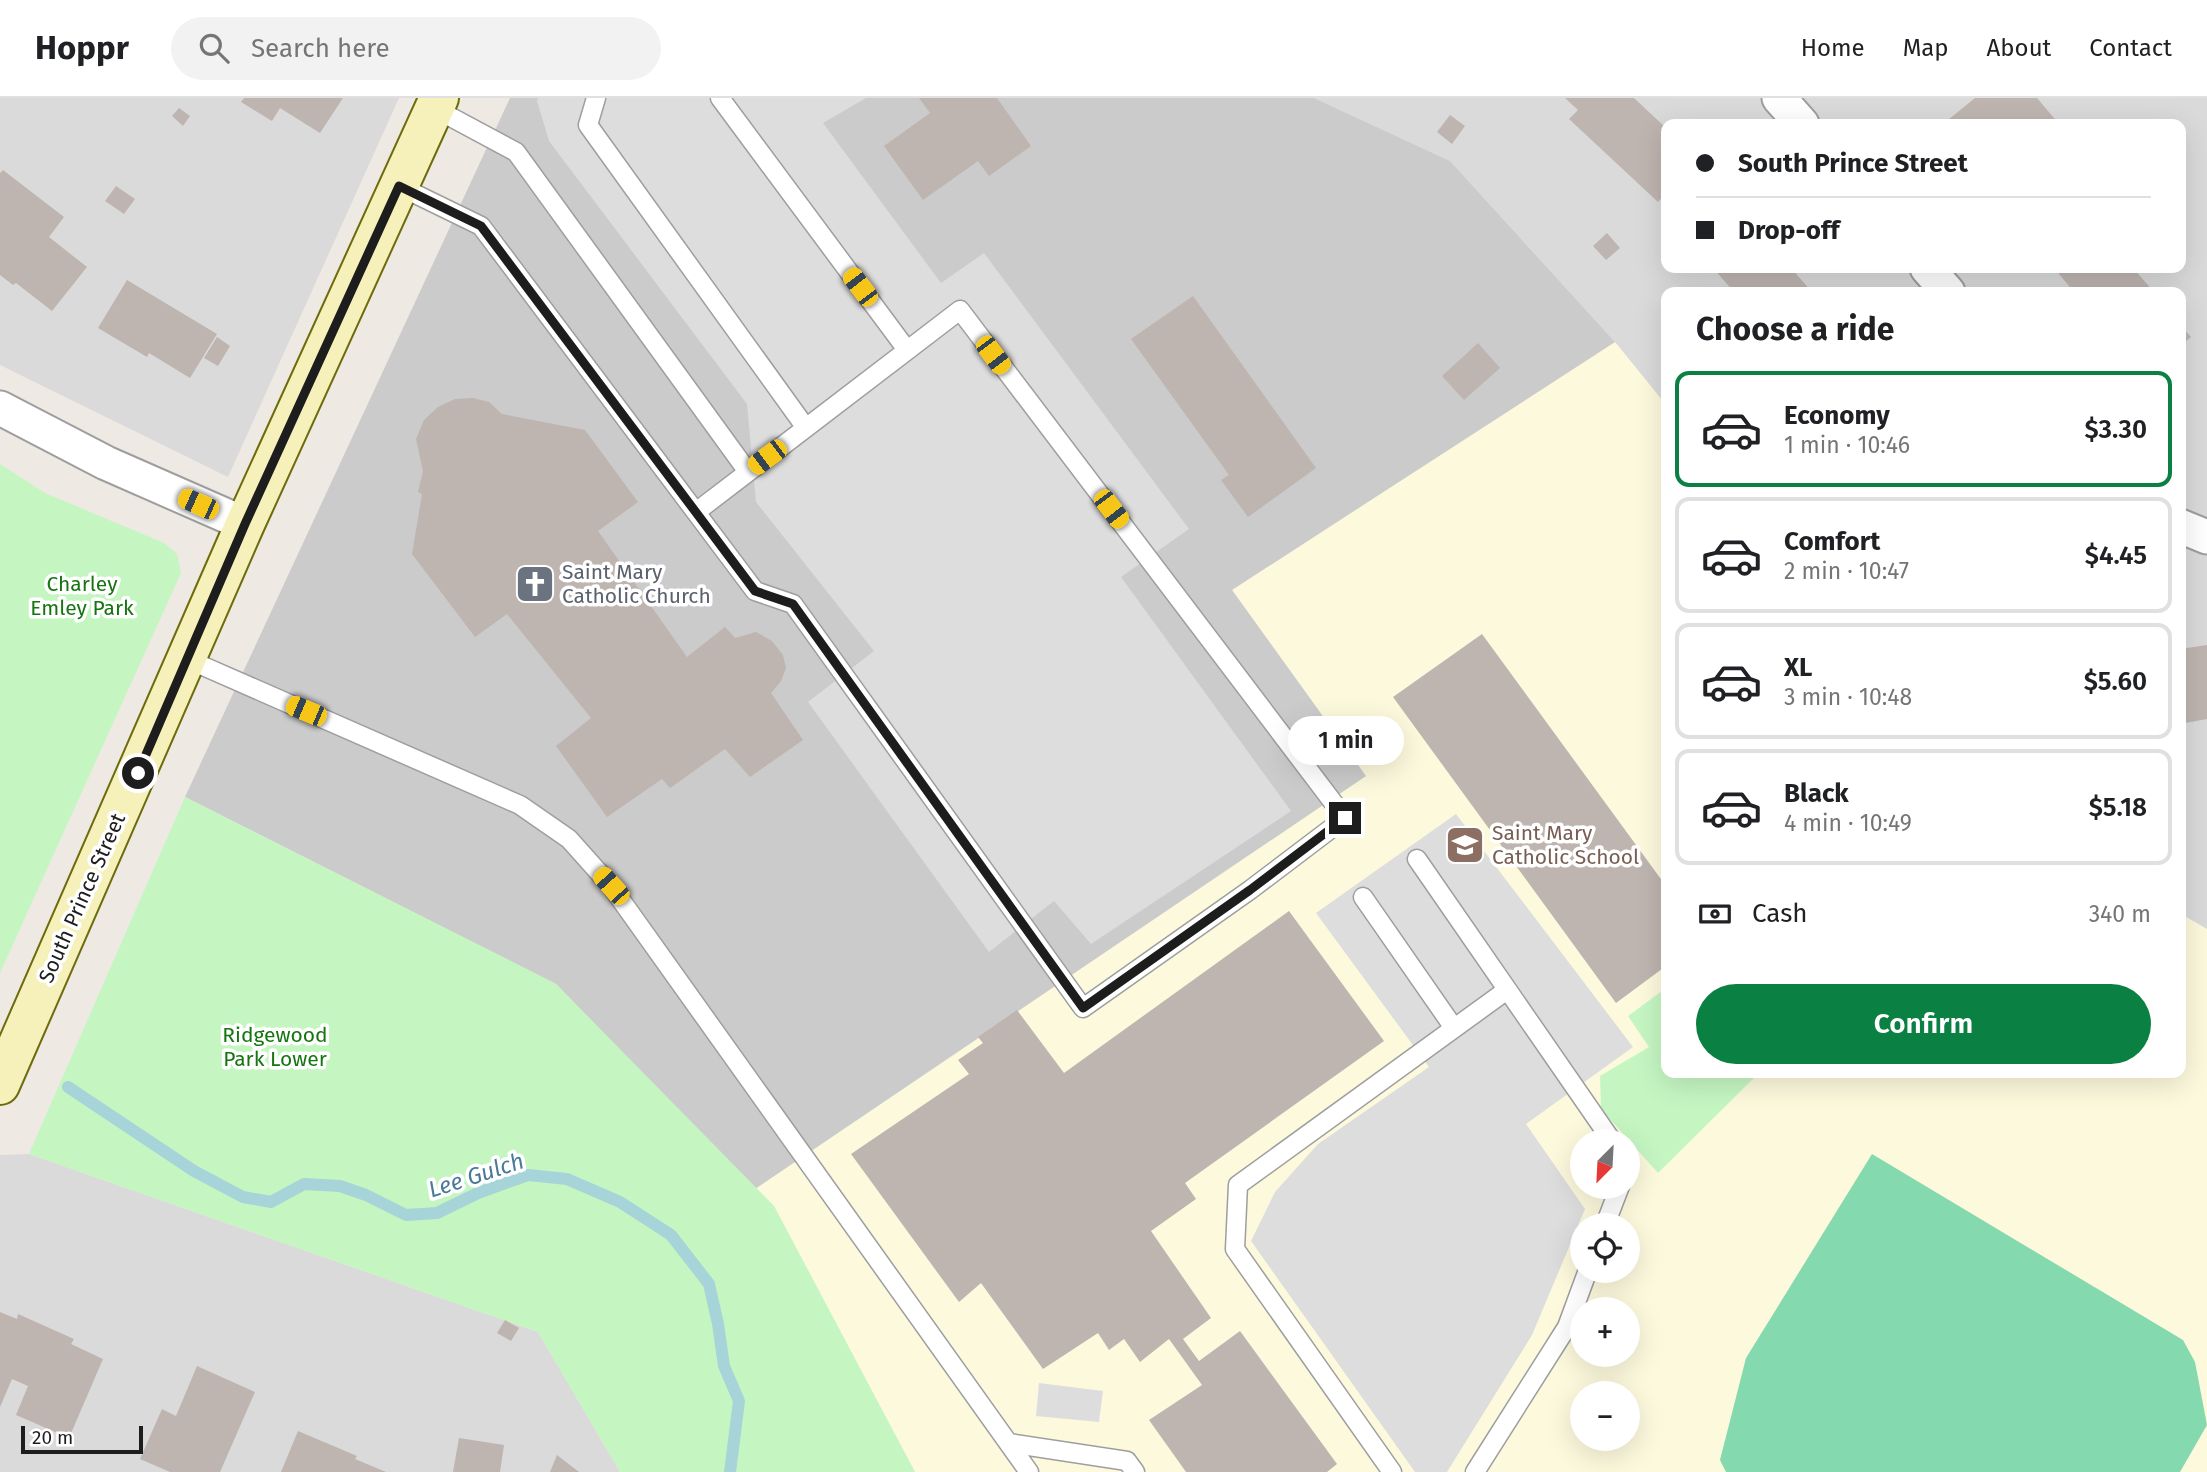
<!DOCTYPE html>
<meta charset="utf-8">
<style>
:root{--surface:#fff;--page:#f2f2f2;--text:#202124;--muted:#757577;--line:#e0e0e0;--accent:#0b8043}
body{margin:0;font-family:"Fira Sans",sans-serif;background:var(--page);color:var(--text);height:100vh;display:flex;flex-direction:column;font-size:26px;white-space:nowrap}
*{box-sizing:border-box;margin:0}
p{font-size:23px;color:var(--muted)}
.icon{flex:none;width:38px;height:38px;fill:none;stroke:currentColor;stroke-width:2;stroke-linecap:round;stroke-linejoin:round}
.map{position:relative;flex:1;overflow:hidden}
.details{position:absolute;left:1661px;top:189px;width:525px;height:791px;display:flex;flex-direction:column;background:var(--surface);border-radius:14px;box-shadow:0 7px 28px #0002}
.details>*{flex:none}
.guide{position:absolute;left:1661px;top:21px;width:525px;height:154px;border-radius:14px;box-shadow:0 7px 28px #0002;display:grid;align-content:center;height:154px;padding:0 35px;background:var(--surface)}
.needle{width:46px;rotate:204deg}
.controls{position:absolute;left:1570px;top:1031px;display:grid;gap:14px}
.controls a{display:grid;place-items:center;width:70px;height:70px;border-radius:50%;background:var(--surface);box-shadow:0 7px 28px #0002;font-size:35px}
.scale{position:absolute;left:21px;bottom:18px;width:122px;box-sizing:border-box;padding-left:7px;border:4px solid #1d1d1d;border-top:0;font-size:19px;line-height:24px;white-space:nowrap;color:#1d1d1d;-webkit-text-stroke:5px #fff;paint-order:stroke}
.end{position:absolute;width:32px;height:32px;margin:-16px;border:9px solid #1d1d1d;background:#fff;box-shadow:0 0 0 4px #fff}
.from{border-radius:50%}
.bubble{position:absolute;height:49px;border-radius:24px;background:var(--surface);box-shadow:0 7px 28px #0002;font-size:23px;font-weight:600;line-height:49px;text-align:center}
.car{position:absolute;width:21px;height:42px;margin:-21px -10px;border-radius:9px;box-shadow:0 0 5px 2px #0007;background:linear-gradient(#f5c518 24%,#345 0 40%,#f5c518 0 76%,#345 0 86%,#f5c518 0)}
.guide b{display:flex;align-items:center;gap:24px;height:66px;font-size:26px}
.guide b+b{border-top:2px solid var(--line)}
.guide i{width:18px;height:18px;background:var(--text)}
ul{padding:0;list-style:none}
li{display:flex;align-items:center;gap:21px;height:116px;margin:0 14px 10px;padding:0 21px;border:4px solid var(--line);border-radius:14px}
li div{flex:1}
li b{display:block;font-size:26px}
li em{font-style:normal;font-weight:600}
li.selected{border-color:var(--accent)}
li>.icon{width:63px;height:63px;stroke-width:1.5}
h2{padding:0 35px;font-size:32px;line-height:84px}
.pay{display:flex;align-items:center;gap:18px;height:77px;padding:0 35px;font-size:26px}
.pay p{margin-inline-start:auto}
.primary-button{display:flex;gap:14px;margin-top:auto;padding:14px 35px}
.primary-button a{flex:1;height:80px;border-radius:42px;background:var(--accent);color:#fff;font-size:28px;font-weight:600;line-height:80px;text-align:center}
header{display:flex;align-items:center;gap:42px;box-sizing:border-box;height:98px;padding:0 35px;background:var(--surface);border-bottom:2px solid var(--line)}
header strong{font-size:33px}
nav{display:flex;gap:38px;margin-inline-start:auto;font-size:24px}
.search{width:490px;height:63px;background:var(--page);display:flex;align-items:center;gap:18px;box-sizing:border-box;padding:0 24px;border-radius:38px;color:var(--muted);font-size:26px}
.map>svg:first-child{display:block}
</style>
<header>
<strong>Hoppr</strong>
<div class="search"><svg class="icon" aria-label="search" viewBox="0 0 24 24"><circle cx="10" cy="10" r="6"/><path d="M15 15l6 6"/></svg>Search here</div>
<nav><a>Home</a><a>Map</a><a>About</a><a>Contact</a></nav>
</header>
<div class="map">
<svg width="2207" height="1374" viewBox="0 0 2207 1374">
<rect width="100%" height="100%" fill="#eee9e3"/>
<path fill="#dbdada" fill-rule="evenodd" d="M0,0H399L228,379L0,267Z
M1314,0H2207V831L2180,816V194H1666V307L1615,244L1450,63ZM1666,26H2180V170H1666Z
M29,1056L538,1234L620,1374H0V1057Z"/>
<path fill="#fdf9dd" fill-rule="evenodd" d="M1615,244L1666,307V975H2180L2181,816L2207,831V1374H915L774,1108L755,1091L1366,678L1232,492ZM1582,1043H1628V1088H1582ZM1582,1127H1628V1172H1582ZM1582,1211H1628V1256H1582ZM1582,1295H1628V1340H1582Z"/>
<path fill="#cbcbcb" d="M510,0H1314L1450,63L1615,244L1232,492L1366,678L755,1091L556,886L185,699Z"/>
<path fill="#c5f6c2" d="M0,366L45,395L164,445L177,456L181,475L0,875Z
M185,699L556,886L774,1108L915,1374H620L538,1234L29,1056Z
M1666,890V975H1759L1658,1075L1601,1011L1600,978L1649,949L1628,918Z"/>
<path fill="#85d9ae" d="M1872,1056L2183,1242L2195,1264L2207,1327L2180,1374H1726L1720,1362L1746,1260Z"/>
<path fill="#ddd" d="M538,0H866L823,25L941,185L984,155L1189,431L1121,479L1291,713L1091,846L1054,803L989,854L808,604L874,553L756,404L747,306L549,43L537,3Z
M1456,716L1633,949L1526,1026L1585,1111L1532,1237L1447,1374H1415L1251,1143L1275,1094L1318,1046L1429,969L1316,815Z
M1039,1285L1103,1293L1099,1324L1036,1318Z"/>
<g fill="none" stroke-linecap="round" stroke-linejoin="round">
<path stroke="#a6d4d9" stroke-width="12" d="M68,989L194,1073L243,1099L271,1104L304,1086L340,1088L366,1097L406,1117L437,1115L478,1095L528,1077L567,1081L620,1104L671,1137L709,1186L718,1226L724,1268L739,1303L730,1374"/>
</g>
<path fill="#beb4b0" d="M244,0H343L320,35L280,10L272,23L241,4Z
M919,0H997L1031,48L989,78L978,63L923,102L884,48L930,15Z
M1565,0H1634L1666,30V95L1658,104L1569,21L1578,12Z
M1975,0H2037L2059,26H1943Z
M179,10L190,18L183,28L172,18Z
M1450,17L1465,28L1452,46L1437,34Z
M3,72L64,119L49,139L87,169L52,213L16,185L13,187L0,177V75Z
M116,88L135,101L124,116L105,103Z
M1607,135L1620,150L1606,162L1593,148Z
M1713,170H1791L1812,194H1734Z
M2054,170H2133L2154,194H2074Z
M127,182L217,236L190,280L149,255L147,259L98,230Z
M1193,198L1316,370L1248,419L1221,382L1229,377L1131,241Z
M2180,227L2191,239L2180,248Z
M217,239L230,248L218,268L204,260Z
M1478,245L1500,270L1464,302L1442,278Z
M473,300L489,304L502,316L585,332L638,404L598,433L687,559L725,529L735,540L756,534L772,543L783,557L786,570L781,583L771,595L803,642L750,679L725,651L670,690L662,681L607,719L556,648L591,620L507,516L475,539L412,456L422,396L418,394L423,373L416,341L424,322L438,309L455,301Z
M1482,536L1666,788V868L1616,905L1393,599Z
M2207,547V621L2180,626V551Z
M1289,813L1384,943L1185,1085L1196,1101L1151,1133L1211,1220L1183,1241L1199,1263L1240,1233L1337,1366L1327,1374H1186L1149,1322L1202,1287L1169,1241L1140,1264L1124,1241L1109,1252L1098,1235L1043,1271L981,1185L959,1204L851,1056L969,976L958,962L983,945L978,939L1017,912L1064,975Z
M0,1214L17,1221L18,1216L74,1241L71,1246L103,1261L69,1340L16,1317L28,1288L12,1281L0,1309Z
M505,1222L519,1230L511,1243L497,1235Z
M197,1268L255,1294L220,1374H170L140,1361L162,1311L176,1318Z
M298,1333L357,1358L355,1361L386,1374H281Z
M459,1340L504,1347L500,1374H453Z
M557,1357L579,1374H550Z"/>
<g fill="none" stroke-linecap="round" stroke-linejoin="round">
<g stroke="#9e9e9e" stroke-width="21">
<path id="lane" d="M596,0L588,27L806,330
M720,0L907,252
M434,10L516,54L748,374
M399,88L481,128L755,493L793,506L1083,910L1250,792L1345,720L960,212L696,414
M187,561L520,707L569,741L611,788L1029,1374
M1417,761L1612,1043
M1363,799L1454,930
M1628,1066V1069
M1605,1127L1620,1088
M1009,1345L1127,1363L1135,1374
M1392,1374L1235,1151L1238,1087L1507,892
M1475,1374L1567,1229L1588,1172"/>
</g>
<g stroke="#9e9e9e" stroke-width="37">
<path id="street" d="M1779,0L1802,26
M1927,170L1948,194
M0,310L106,365L245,426
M2180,428L2207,439"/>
</g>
<g stroke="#6d6b0b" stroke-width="42">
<path id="secondary" d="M0,987L245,426L439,0"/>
</g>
<use href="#lane" stroke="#fff" stroke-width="18"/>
<use href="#street" stroke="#fff" stroke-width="33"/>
<use href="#secondary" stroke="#f6f1ba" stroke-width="38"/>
</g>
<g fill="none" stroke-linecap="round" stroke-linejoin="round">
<path stroke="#1d1d1d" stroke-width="9" d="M138,675L245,426L399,88L481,128L755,493L793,506L1083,910L1250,792L1345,720"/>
</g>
<defs>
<g id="church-square" transform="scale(2.0125)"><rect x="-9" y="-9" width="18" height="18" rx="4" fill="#6b7280" stroke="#fff"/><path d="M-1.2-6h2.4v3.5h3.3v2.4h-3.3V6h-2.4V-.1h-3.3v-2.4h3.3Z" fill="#fff"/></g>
<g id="school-square" transform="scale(2.0125)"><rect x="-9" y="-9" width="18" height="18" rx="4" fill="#8d6e63" stroke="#fff"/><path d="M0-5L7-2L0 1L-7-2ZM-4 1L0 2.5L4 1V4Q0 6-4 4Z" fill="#fff"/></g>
</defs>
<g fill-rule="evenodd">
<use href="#church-square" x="535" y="486"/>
<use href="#school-square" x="1465" y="747"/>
</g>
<g text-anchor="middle" stroke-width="7" stroke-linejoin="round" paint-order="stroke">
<g font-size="21" fill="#5b616d" stroke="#fff" text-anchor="start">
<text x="562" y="481">Saint Mary<tspan x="562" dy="24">Catholic Church</tspan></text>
</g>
<g font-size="21" fill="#167511" stroke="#fff">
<text x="82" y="493">Charley<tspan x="82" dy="24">Emley Park</tspan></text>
<text x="275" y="944">Ridgewood<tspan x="275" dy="24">Park Lower</tspan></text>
</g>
<g font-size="21" fill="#785e54" stroke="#fff" text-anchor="start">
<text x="1492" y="742">Saint Mary<tspan x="1492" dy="24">Catholic School</tspan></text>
</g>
<g font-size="21" fill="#1d1d1d" stroke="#fff">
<text transform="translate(82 800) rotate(-66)" y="7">South Prince Street</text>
</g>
<g font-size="23" font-style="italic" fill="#497a98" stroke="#fff">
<text transform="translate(476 1077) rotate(-18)" y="8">Lee Gulch</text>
</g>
</g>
</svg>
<div class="controls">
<a><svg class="needle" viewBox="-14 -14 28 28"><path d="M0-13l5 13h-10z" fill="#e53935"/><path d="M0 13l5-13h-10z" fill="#757577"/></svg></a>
<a><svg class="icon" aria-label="locate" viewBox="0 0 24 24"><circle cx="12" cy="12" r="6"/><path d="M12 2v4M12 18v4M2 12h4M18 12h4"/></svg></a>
<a>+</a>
<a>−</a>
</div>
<div class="scale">20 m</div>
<i class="end from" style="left:138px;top:675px"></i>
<i class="end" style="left:1345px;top:720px"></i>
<div class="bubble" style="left:1288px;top:618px;width:116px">1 min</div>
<i class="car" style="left:860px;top:189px;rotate:323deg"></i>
<i class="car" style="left:993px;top:257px;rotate:143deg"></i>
<i class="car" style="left:767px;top:359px;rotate:233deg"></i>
<i class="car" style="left:198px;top:406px;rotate:294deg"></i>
<i class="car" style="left:1111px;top:411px;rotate:143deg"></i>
<i class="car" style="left:306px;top:613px;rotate:293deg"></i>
<i class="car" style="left:611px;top:788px;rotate:318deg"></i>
<div class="guide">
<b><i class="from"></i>South Prince Street</b>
<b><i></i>Drop-off</b>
</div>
<section class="details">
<h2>Choose a ride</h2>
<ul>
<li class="selected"><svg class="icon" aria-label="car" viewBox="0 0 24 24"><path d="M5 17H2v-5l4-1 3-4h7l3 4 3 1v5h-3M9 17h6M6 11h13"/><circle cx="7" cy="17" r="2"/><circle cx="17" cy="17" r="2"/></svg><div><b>Economy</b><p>1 min · 10:46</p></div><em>$3.30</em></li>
<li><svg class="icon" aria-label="car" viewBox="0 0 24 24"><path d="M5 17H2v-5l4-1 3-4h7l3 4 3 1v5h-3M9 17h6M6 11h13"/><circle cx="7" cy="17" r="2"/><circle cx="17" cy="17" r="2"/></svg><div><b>Comfort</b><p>2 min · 10:47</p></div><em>$4.45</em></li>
<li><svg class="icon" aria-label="car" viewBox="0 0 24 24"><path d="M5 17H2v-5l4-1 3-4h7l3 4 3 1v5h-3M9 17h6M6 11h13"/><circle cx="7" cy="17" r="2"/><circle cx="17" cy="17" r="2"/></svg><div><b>XL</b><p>3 min · 10:48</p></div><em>$5.60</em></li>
<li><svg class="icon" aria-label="car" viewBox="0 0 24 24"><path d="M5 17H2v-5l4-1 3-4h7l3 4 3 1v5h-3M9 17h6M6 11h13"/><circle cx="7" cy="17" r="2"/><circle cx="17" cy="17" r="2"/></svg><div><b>Black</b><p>4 min · 10:49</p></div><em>$5.18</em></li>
</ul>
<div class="pay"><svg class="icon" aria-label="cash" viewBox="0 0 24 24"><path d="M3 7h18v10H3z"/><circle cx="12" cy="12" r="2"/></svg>Cash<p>340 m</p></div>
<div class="primary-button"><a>Confirm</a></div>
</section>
</div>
